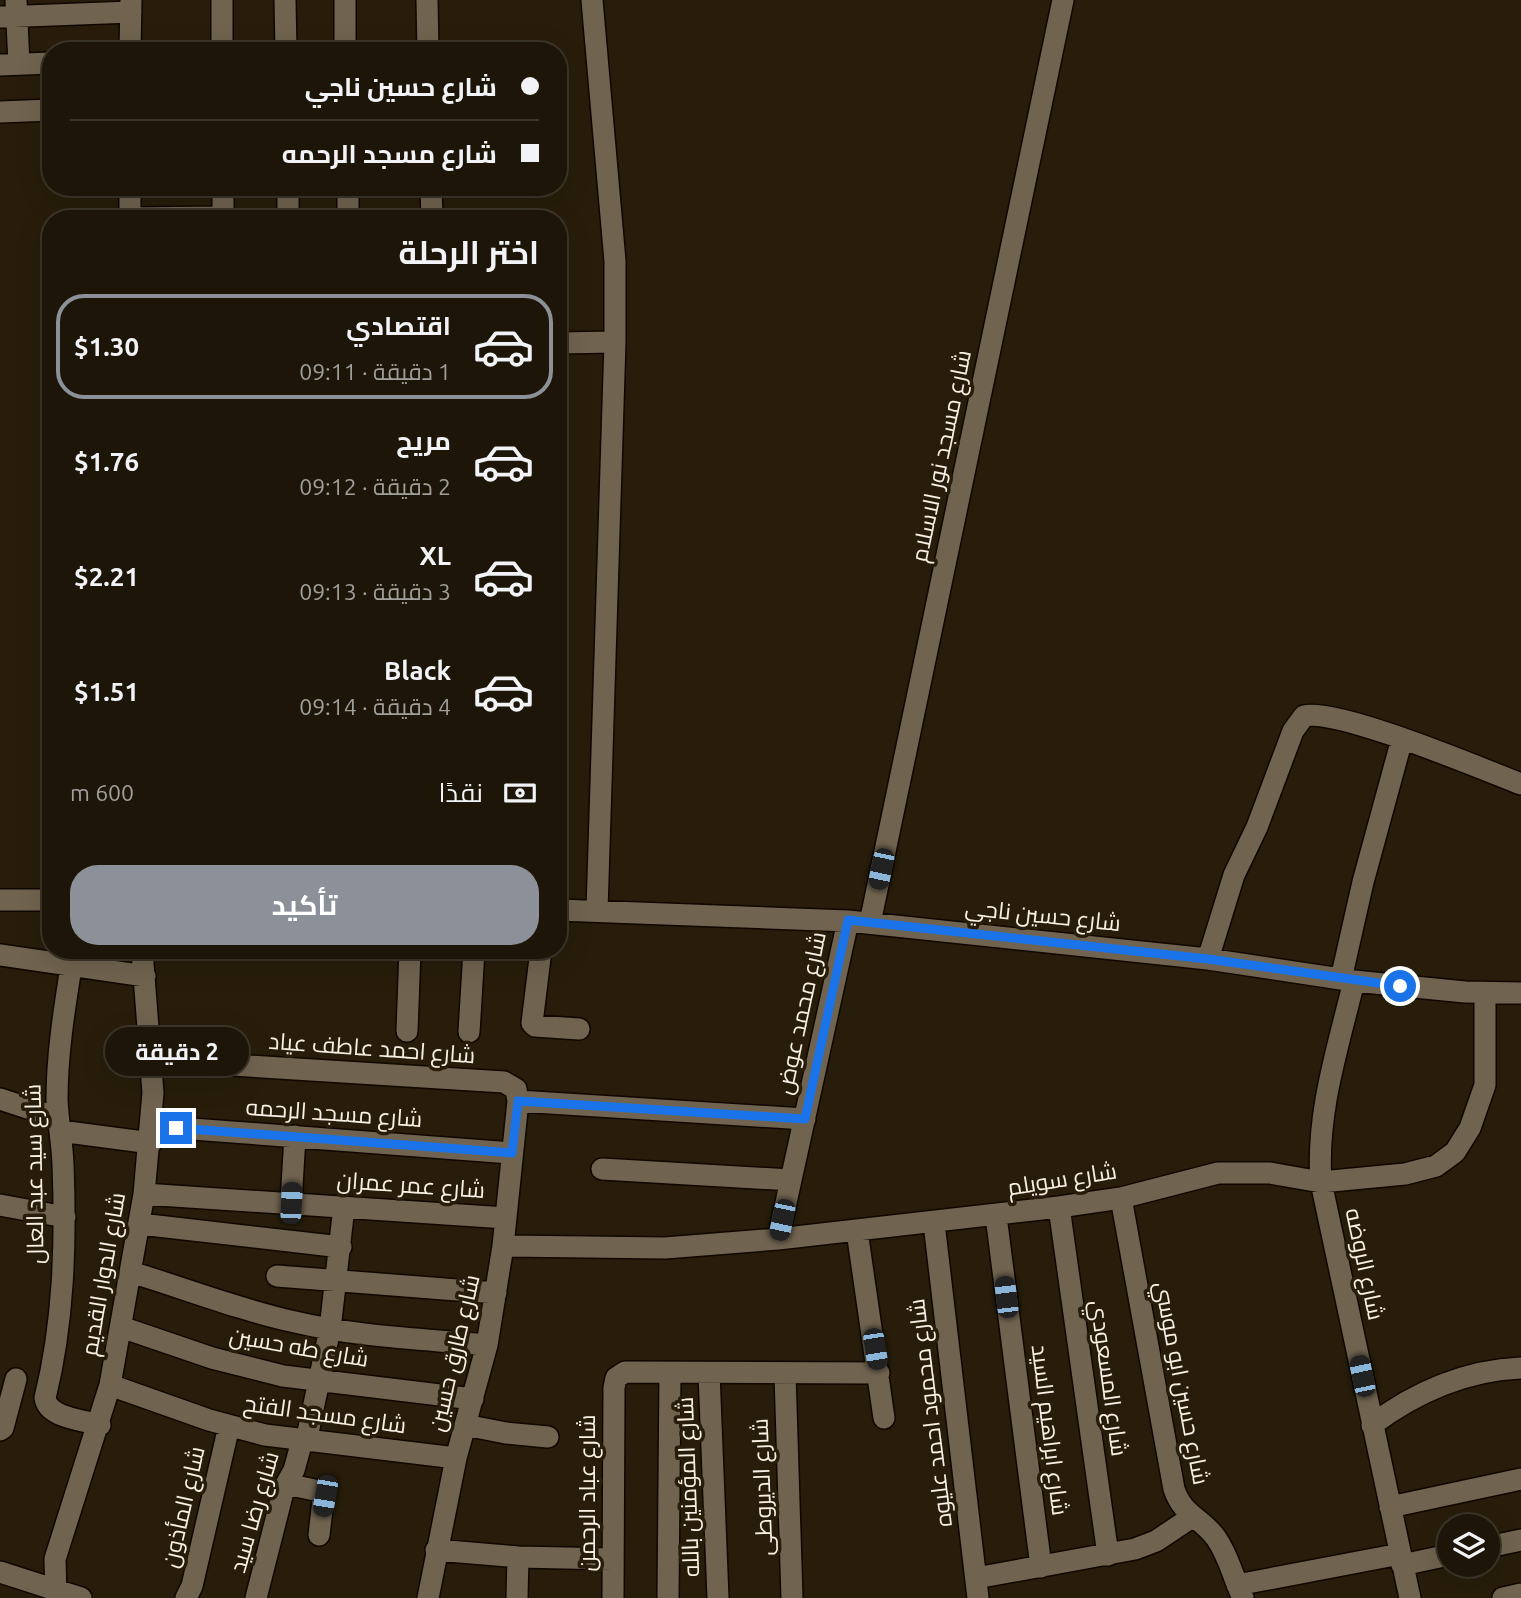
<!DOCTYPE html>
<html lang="ar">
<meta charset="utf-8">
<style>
:root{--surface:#1d1608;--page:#2a2316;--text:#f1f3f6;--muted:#a09f9c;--line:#3b3529;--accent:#8c9099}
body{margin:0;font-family:Ubuntu,Cairo,sans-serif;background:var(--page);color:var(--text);direction:rtl;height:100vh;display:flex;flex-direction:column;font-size:26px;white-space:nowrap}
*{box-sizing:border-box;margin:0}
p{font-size:23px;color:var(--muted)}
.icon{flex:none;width:38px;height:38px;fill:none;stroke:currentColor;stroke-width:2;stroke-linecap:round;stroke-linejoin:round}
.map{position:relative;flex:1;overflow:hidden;direction:ltr}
.panel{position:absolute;left:42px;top:210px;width:525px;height:749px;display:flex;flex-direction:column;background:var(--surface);border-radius:28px;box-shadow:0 7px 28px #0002,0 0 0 2px var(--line);direction:rtl}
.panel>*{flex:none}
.hud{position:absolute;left:42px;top:42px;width:525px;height:154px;border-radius:28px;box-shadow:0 7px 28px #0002,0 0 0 2px var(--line);direction:rtl;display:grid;align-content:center;height:154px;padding:0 28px;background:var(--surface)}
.fabs{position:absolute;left:1437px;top:1514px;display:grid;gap:14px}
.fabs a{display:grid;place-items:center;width:63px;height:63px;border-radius:50%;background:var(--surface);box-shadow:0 7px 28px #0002,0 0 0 2px var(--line);font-size:35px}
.end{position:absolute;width:32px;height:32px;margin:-16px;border:9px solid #1a73e8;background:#fff;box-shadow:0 0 0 4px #fff}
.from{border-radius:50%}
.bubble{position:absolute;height:49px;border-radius:24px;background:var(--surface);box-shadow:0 7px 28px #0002,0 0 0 2px var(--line);font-size:23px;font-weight:700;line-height:49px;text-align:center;direction:rtl}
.car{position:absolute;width:21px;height:42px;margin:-21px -10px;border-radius:9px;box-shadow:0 0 5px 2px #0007;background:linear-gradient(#222 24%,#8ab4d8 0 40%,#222 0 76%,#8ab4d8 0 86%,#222 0)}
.hud b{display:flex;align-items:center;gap:24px;height:66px;font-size:26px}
.hud b+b{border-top:2px solid var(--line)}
.hud i{width:18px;height:18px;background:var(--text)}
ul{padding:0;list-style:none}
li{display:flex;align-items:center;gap:21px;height:105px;margin:0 14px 10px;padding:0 14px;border:4px solid transparent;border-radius:28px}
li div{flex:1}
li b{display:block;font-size:26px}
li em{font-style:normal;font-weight:700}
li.active{border-color:var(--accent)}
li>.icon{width:63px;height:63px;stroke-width:1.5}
h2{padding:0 28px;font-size:32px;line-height:84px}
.pay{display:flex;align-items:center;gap:18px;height:77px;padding:0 28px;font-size:26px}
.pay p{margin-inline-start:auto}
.button{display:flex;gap:14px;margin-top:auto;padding:14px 28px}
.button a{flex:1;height:80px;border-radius:28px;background:var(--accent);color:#fff;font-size:28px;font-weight:700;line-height:80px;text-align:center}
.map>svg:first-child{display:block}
</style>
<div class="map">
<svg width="1521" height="1598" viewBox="0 0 1521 1598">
<rect width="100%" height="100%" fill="#271d0a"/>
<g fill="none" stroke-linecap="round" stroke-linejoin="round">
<g stroke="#0f0700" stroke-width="24">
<path id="minor" d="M16,0L19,64
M222,0V51
M285,0L286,51
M345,0V51
M427,0L428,51
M592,0L615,261V342L597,910
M0,17L131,12
M130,51L131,0
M0,65L51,63
M0,112L51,110
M223,187V219
M288,187V219
M348,187V219
M431,187L432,219
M130,218L223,217
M130,219V187
M558,343L615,342
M0,900H51
M558,910L848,921L1208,959L1354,981L1465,992L1521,993
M870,923L1063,0
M541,950L532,1023L535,1026L579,1029
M0,955L145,976
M1208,959L1234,875L1257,827L1293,731L1304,716C1338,708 1482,769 1521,784
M71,967C64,1011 57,1055 57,1100C58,1121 62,1142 63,1164C66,1241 64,1322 45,1398C48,1418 83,1420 100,1425
M1341,979L1363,882L1402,739
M1354,981C1338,1048 1316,1113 1321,1182L1410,1598
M407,1031L410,950
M469,1032L474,950
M152,1060L504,1082L516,1089L518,1101L503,1246L487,1345L456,1458L428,1598
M0,1099L58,1118
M518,1101L805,1119
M152,1126L512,1153
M60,1131L151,1143
M602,1169L791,1180
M144,1194L506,1218
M1121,1198L1174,1489C1183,1516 1201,1517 1216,1538C1229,1556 1233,1578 1243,1598
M291,1203L295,1136
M0,1205L65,1217
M1059,1207L1108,1555
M996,1216L1041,1567
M934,1223L978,1598
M140,1224L341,1247
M857,1231L884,1418
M778,1239L848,921
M503,1246L665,1248L778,1239L1059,1207L1121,1198L1218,1173H1270L1321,1182L1405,1174L1436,1166L1455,1152L1470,1128L1485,1085V993
M131,1272C186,1289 240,1310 295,1322C358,1337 423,1339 487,1345
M277,1276L496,1293
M121,1327L212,1358L283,1376L473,1399
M709,1373L718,1598
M785,1374L792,1598
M110,1385L209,1420L265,1435L456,1458
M465,1425L506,1433L548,1437
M1372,1425C1415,1392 1467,1370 1521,1368
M0,1430L3,1428L16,1379
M306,1442L330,1329L344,1207
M286,1484L324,1492L319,1535
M1390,1507L1521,1479
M1488,1547L1521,1540
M436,1550L518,1557L613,1559
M1402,1565L1449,1555
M0,1572L81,1598
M976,1578L1135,1549L1156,1541L1192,1517
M1237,1585L1400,1554
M56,1598L55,1559L110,1385L144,1194L153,1093L142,950
M186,1598L192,1586L229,1426
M256,1598L284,1488L294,1470L302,1441
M517,1598L518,1557
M613,1598L614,1388L616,1378L625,1372L879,1373
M668,1598L670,1373
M1503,1598L1521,1594"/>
</g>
<use href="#minor" stroke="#706450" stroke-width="21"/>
</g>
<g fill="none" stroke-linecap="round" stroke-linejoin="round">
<path stroke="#1a73e8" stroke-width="9" d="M176,1128L512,1153L518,1101L805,1119L848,920L1208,959L1400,986"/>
</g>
<g text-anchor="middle" stroke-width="7" stroke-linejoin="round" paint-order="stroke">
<g font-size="23" fill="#f8f1e5" stroke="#271d0a">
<text transform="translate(941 456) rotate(-78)" y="8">شارع مسجد نور الاسلام</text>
<text transform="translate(1043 915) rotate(6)" y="8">شارع حسين ناجي</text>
<text transform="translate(801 1013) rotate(-78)" y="8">شارع محمد عوض</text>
<text transform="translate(372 1048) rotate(4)" y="8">شارع احمد عاطف عياد</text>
<text transform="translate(334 1113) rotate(4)" y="8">شارع مسجد الرحمه</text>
<text transform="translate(34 1174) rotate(-91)" y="8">شارع سيد عبد العال</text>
<text transform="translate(1062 1179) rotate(-9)" y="8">شارع سويلم</text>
<text transform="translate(411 1185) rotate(4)" y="8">شارع عمر عمران</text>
<text transform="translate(1365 1264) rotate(78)" y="8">شارع الروضه</text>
<text transform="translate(103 1274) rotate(-80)" y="8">شارع الدوار القديم</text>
<text transform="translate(299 1347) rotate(10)" y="8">شارع طه حسين</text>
<text transform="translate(454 1353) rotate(-77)" y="8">شارع طارق حسين</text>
<text transform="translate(1109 1378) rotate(82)" y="8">شارع المسعودي</text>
<text transform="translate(1182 1383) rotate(79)" y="8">شارع حسين ابو موسي</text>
<text transform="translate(930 1413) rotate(-97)" y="8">شارع محمود احمد عليوه</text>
<text transform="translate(325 1414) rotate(8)" y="8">شارع مسجد الفتح</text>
<text transform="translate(1050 1430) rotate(83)" y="8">شارع ابراهيم السيد</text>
<text transform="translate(688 1487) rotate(-92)" y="8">شارع المؤمنين بالله</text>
<text transform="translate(762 1487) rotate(-92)" y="8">شارع الديروطى</text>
<text transform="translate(587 1493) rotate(-90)" y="8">شارع عباد الرحمن</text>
<text transform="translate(183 1507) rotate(-77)" y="8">شارع المأذون</text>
<text transform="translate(254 1512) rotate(-74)" y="8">شارع رضا سيد</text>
</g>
</g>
</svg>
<div class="fabs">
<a><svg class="icon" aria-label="layers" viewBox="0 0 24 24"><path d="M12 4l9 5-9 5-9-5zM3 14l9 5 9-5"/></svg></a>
</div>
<i class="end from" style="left:1400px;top:986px"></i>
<i class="end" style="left:176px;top:1128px"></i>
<div class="bubble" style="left:105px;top:1027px;width:144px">2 دقيقة</div>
<i class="car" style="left:881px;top:869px;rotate:192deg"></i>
<i class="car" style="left:291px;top:1203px;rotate:3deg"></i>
<i class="car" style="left:782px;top:1220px;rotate:192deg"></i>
<i class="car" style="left:1006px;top:1297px;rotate:353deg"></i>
<i class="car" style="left:875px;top:1349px;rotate:171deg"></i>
<i class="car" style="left:1362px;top:1376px;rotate:348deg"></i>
<i class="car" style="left:325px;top:1496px;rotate:190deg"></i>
<div class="hud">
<b><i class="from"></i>شارع حسين ناجي</b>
<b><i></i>شارع مسجد الرحمه</b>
</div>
<section class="panel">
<h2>اختر الرحلة</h2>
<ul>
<li class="active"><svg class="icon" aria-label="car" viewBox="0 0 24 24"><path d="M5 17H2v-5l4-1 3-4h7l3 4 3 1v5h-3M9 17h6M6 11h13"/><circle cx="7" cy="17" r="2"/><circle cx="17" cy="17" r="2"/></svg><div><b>اقتصادي</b><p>1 دقيقة · 09:11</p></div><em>$1.30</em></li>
<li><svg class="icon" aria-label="car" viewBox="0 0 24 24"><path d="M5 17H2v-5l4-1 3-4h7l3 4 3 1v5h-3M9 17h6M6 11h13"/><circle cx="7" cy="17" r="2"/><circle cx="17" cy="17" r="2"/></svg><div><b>مريح</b><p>2 دقيقة · 09:12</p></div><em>$1.76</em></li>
<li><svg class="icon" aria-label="car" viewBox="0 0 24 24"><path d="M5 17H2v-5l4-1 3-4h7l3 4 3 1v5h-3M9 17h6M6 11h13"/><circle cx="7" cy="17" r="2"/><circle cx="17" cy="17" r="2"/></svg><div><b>XL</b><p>3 دقيقة · 09:13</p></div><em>$2.21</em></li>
<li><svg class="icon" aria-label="car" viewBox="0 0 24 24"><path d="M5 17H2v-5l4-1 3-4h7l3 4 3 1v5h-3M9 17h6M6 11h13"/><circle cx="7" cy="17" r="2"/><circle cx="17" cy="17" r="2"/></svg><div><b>Black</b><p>4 دقيقة · 09:14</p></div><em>$1.51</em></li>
</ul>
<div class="pay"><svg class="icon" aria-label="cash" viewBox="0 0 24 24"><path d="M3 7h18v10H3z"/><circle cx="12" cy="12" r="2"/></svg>نقدًا<p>600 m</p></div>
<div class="button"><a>تأكيد</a></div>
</section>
</div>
